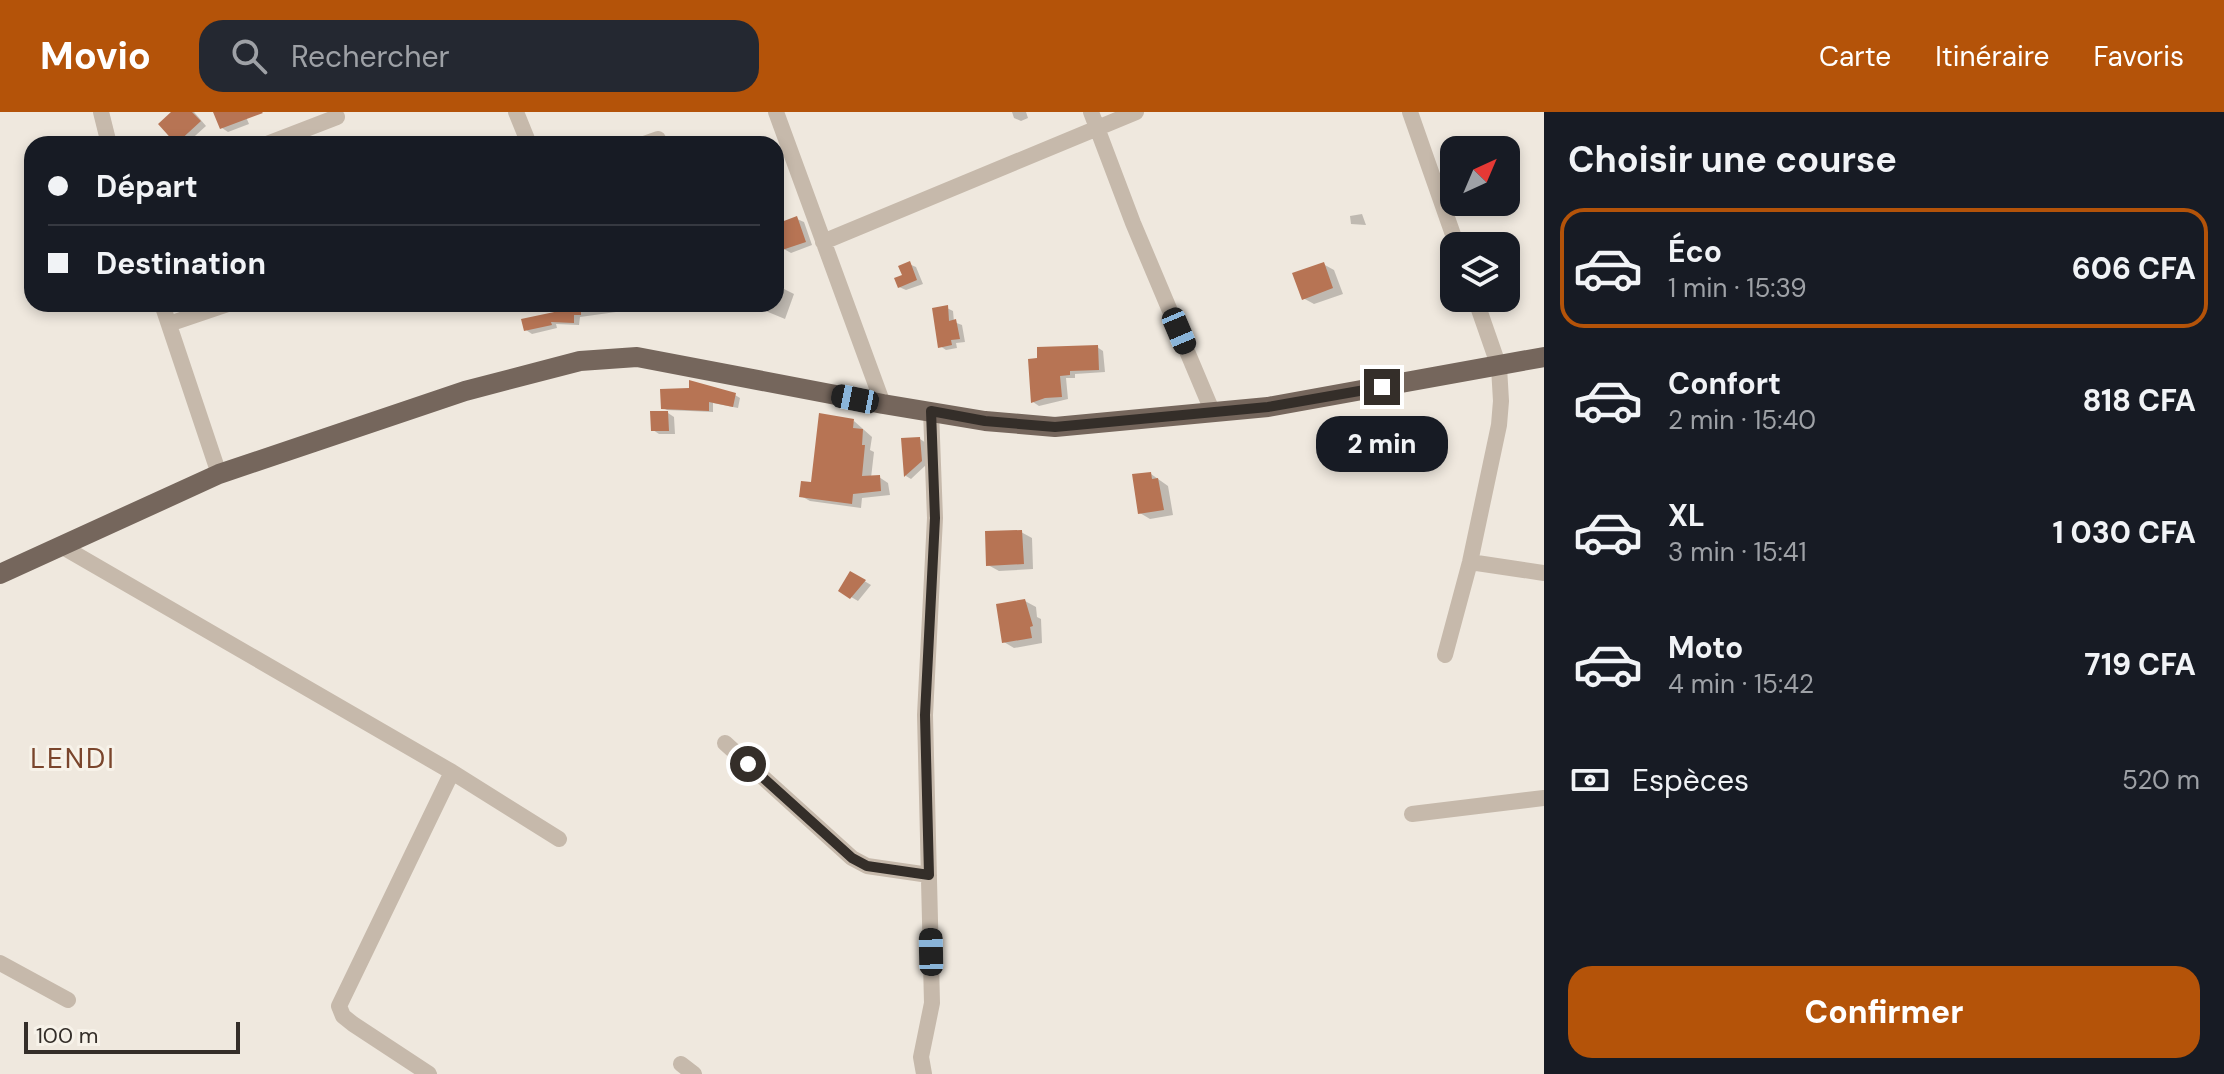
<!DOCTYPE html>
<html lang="fr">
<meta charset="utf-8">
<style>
:root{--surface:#171b24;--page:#242831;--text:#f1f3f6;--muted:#9ea1a6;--line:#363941;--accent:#b45309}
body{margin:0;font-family:"DM Sans",sans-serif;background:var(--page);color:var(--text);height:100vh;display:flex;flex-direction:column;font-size:30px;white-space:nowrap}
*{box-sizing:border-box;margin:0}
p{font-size:26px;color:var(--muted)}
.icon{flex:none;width:44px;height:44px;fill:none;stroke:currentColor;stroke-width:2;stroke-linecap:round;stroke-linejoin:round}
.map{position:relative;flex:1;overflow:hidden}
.sheet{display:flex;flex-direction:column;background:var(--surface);width:680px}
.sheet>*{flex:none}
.top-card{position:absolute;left:24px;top:24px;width:760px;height:176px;border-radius:24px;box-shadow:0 4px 12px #0003;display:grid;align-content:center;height:176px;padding:0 24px;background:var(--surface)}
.needle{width:52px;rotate:44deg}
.fabs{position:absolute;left:1440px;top:24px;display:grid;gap:16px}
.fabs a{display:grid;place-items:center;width:80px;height:80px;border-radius:16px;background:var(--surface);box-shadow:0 4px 12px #0003;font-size:40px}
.scale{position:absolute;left:24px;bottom:20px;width:216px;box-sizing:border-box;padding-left:8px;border:4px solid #342e29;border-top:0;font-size:22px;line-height:28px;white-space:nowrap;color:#342e29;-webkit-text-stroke:6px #f7f2e9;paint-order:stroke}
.end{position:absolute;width:36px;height:36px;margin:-18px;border:10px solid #342e29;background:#fff;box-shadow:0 0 0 4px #fff}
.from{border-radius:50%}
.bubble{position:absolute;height:56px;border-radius:24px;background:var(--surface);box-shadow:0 4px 12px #0003;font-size:26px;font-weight:800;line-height:56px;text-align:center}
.car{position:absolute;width:24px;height:48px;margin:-24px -12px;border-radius:10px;box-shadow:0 0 6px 2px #0007;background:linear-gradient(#222 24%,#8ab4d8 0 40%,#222 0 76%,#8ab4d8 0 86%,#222 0)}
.top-card b{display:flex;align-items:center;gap:28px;height:76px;font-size:30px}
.top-card b+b{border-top:2px solid var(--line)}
.top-card i{width:20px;height:20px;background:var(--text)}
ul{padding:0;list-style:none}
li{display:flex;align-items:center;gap:24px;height:120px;margin:0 16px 12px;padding:0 8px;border:4px solid transparent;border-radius:24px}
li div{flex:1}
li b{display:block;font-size:30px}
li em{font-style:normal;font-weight:800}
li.current{border-color:var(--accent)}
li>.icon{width:72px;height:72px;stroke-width:1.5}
h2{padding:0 24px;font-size:36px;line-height:96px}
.pay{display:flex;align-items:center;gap:20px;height:88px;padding:0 24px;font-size:30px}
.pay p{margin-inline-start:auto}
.cta{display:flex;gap:16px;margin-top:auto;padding:16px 24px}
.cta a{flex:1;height:92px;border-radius:24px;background:var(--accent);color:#fff;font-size:32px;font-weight:800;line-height:92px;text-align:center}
header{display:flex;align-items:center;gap:48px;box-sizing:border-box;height:112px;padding:0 40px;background:var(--accent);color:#fff}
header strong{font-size:38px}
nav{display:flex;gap:44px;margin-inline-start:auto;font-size:28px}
.search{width:560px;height:72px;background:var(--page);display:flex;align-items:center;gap:20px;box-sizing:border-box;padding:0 28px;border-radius:24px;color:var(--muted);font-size:30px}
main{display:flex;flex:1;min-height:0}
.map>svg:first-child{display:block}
</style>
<header>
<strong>Movio</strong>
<div class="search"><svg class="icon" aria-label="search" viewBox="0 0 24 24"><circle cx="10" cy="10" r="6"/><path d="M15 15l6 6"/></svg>Rechercher</div>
<nav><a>Carte</a><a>Itinéraire</a><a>Favoris</a></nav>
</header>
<main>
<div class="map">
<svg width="1544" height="962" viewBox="0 0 1544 962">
<rect width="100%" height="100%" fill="#efe8de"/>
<path fill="#0003" d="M174,0H194L206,14L186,32H181L178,30Z
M216,0H244L249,12L228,20L222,16Z
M1012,0H1026L1028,6L1021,9L1014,6Z
M1362,102L1366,113L1351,112L1350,104Z
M797,107L804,110L812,133L791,141L784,137L776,114Z
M909,152L916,155L923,172L906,178L899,175Z
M1323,152L1334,158L1343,182L1314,192L1303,186Z
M776,173L794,182L785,207L749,192H776Z
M110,192H132L133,195L118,200L111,197Z
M561,192H610L616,196V200L580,205L579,213L556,212L557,216L532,222L526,218L561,201Z
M947,196L953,199L954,210L962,213L965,230L956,231L957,236L946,238L940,234Z
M1097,235L1103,239L1105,260L1075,262V266H1066L1068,287L1039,294L1033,290L1030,248Z
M735,283L740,286L738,296L713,291V300L667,298L663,296Z
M668,301L674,305L675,322H659L653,318Z
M854,309L872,325L870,338L874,340L871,366L879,365L888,371L890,383L862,386L861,396L810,389L801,384L813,372Z
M920,327L926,331L927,352L911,367L906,364L903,328Z
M1151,362L1168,374L1173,403L1150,407L1140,401Z
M1021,420L1032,426L1033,457L999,459L988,453Z
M851,461L871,473L858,489L841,479Z
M1025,489L1036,495L1037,505L1041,507L1042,531L1014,536L1004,530Z"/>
<path fill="#b77454" d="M171,0H192L201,9L176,32L158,12Z
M213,0H262L263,1L220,17Z
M797,104L806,130L782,138L776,121V112Z
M910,149L917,168L898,176L894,166L902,163L898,154Z
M1324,150L1333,176L1302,188L1292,161Z
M559,192H581V203H574V211L551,210L552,213L524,219L521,207L559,199Z
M948,193L949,209L956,207L960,227L951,228L952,233L938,236L932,196Z
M1098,233L1099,258L1070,259V263L1060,264L1062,285L1045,286L1031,291L1028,247L1037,246V235Z
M689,268L736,281L733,295L709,290V299L661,297L660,277L689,276Z
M650,299H668L669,319H651Z
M819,301L854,307L853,316L863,317L862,333H865L862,364L880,363L881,379L853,382L852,392L799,385L801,369L811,370Z
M920,325L922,349L904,365L901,326Z
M1151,360L1152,367L1158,366L1164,398L1138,402L1132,362Z
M1022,418L1024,452L986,454L985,419Z
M850,459L866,468L850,487L838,479Z
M1025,487L1033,514L1030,515L1032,526L1002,531L996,492Z"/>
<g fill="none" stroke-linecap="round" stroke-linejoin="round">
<path stroke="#c6b9ab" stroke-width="16" d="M101,0L109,32
M516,0L529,32
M776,0L883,292
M1091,0L1133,111L1213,301
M1410,0L1457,134
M267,32L337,5
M644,32L658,27
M823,130L1136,0
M162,192L219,362
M169,212L228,192
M63,435L452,660L559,727
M1470,450L1544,461
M1445,543L1470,450L1499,313L1501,289L1499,255L1475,186
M725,631L852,746L867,754L929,763
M1412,702L1544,686
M0,851L68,888
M681,952L694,962
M429,962L353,912L343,904L339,894L452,660
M924,962L921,945L932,891L925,603L935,406L931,299"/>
<path stroke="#75665c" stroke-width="20" d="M0,462L219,362L465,279L580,249L637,245L883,292L985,309L1055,315L1268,295L1544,245"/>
</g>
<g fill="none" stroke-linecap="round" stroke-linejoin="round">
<path stroke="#342e29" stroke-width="10" d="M748,652L852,746L867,754L929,763L925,603L935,406L931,299L985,309L1055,315L1268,295L1382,275"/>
</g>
<g text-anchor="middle" stroke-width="6" stroke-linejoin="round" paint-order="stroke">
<g font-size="28" letter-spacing="2" fill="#7a452c" stroke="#f7f2e9">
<text x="73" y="656">LENDI</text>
</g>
</g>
</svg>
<div class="fabs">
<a><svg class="needle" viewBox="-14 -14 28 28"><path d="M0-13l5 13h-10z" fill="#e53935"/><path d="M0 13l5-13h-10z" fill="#9ea1a6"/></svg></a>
<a><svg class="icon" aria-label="layers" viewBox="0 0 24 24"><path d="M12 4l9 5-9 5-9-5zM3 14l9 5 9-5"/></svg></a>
</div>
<div class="scale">100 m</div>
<i class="end from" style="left:748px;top:652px"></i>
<i class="end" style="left:1382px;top:275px"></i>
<div class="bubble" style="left:1316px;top:304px;width:132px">2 min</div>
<i class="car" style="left:1179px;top:219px;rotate:157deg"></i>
<i class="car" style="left:855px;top:287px;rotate:281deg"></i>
<i class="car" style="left:931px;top:840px;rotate:359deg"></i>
<div class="top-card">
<b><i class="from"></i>Départ</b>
<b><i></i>Destination</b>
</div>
</div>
<section class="sheet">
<h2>Choisir une course</h2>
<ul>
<li class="current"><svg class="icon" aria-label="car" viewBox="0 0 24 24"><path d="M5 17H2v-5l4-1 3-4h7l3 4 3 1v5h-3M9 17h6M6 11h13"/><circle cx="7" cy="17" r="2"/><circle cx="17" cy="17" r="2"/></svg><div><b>Éco</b><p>1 min · 15:39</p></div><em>606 CFA</em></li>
<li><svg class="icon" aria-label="car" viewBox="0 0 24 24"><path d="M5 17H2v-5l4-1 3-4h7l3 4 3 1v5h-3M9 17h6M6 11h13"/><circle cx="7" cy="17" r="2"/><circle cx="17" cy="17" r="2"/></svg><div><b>Confort</b><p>2 min · 15:40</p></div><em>818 CFA</em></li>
<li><svg class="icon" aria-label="car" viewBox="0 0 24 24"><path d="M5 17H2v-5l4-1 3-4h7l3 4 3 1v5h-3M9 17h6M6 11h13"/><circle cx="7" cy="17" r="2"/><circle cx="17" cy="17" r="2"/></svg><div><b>XL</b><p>3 min · 15:41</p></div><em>1 030 CFA</em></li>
<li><svg class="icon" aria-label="car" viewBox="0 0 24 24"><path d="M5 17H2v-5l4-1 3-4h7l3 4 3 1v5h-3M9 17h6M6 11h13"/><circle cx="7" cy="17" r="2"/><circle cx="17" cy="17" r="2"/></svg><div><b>Moto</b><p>4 min · 15:42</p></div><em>719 CFA</em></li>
</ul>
<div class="pay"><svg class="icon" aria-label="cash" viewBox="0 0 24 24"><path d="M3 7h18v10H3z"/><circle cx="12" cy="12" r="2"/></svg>Espèces<p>520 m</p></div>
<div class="cta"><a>Confirmer</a></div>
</section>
</main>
